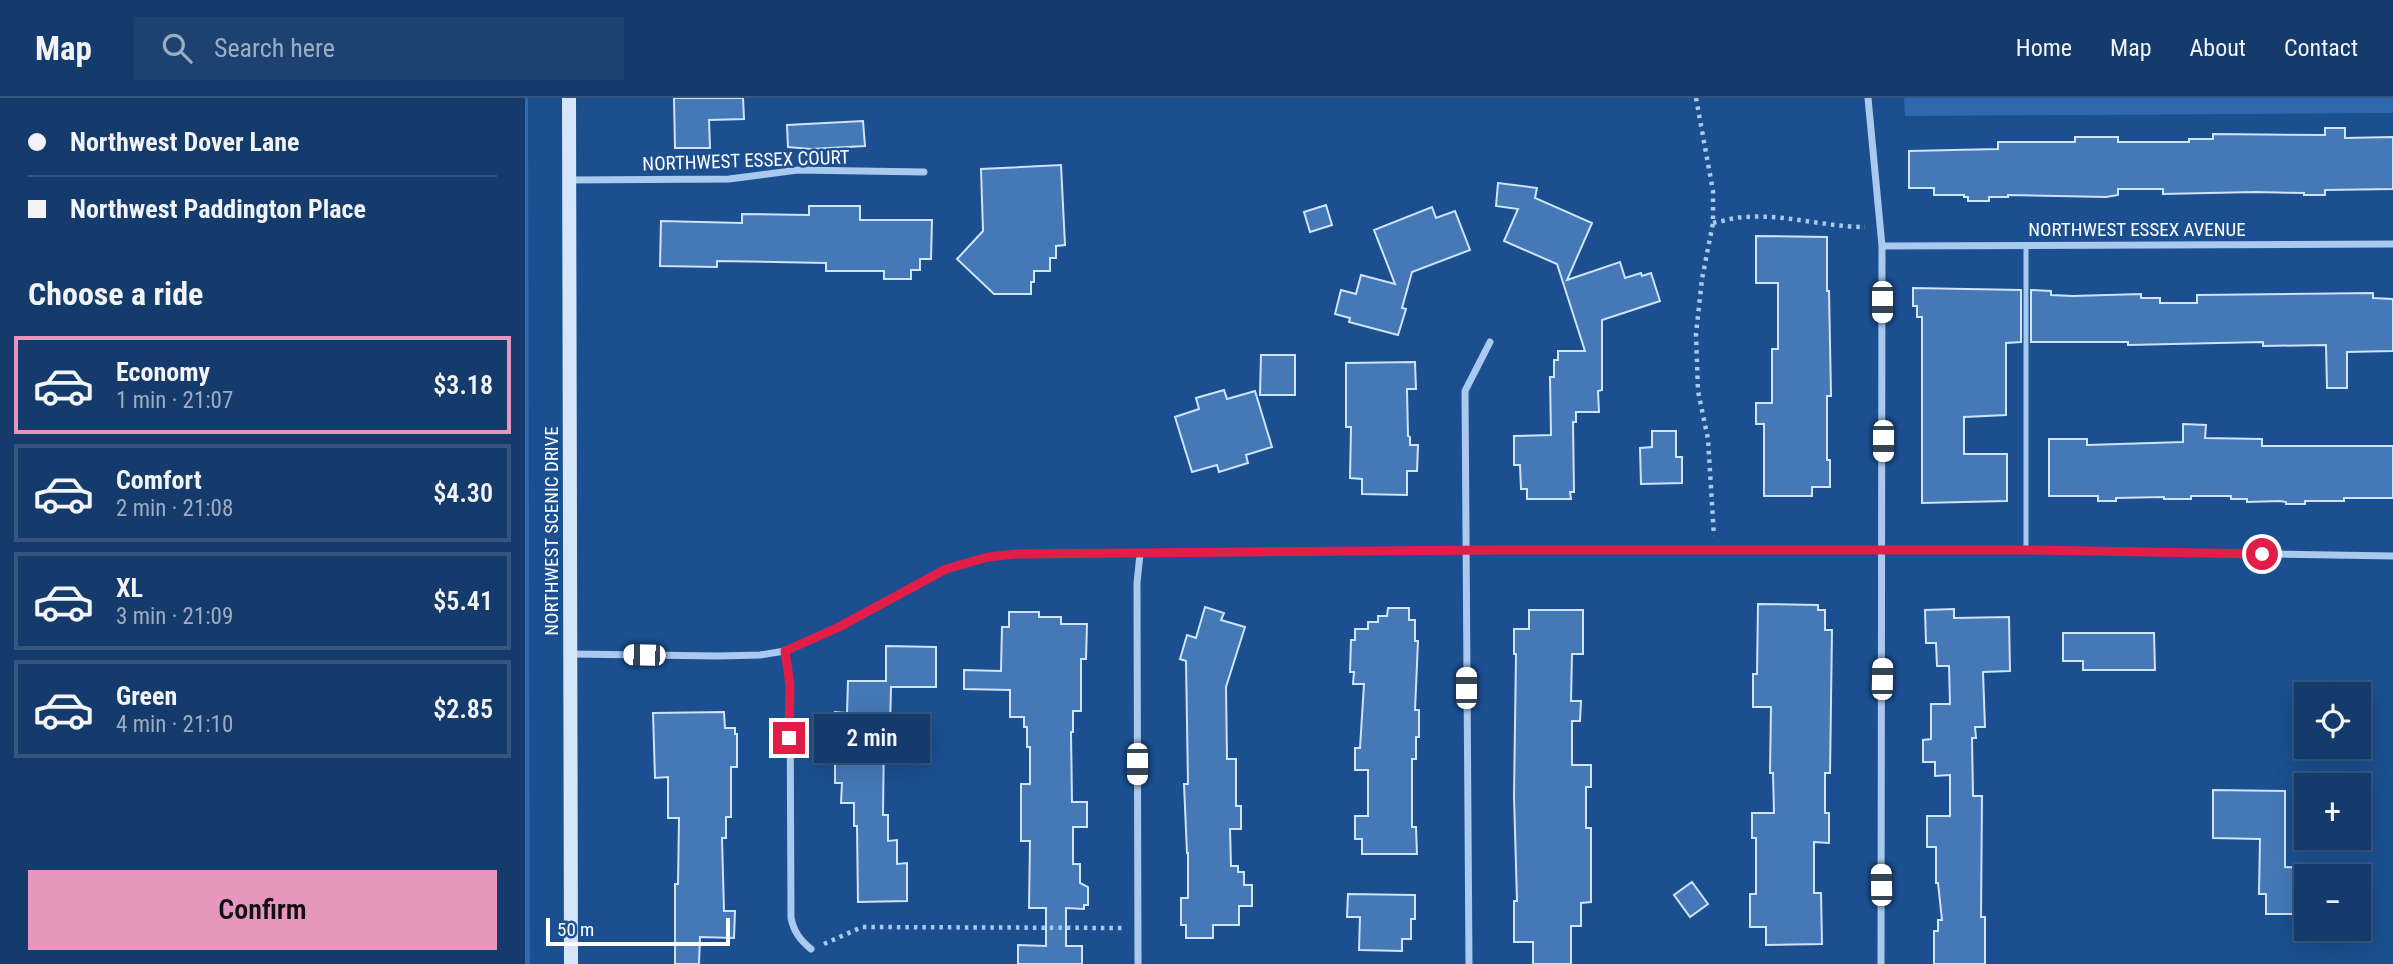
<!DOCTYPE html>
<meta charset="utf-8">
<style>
:root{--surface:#143b6b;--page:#1d4271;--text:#f1f3f6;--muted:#9dadc1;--line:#33557e;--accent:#e797bd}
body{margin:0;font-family:"Roboto Condensed",sans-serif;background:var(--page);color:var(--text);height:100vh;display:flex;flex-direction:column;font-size:26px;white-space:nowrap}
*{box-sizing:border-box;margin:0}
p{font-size:23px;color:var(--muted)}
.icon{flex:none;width:38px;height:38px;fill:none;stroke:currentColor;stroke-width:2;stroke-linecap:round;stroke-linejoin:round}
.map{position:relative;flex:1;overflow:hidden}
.sheet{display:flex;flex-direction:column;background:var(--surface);width:525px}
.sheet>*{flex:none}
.guide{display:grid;align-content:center;height:154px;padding:0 28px;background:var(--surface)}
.tools{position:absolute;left:1769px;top:584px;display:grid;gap:14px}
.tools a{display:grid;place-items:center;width:77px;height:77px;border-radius:0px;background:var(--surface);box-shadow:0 7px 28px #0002,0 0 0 2px var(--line);font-size:35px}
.scale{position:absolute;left:21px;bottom:18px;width:184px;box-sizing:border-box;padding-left:7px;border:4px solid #fff;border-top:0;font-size:19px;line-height:24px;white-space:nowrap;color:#fff;-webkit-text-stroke:5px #1b4f8f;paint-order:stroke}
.end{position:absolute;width:32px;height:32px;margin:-16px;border:9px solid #e11d48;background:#fff;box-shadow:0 0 0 4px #fff}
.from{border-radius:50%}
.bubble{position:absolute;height:49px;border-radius:0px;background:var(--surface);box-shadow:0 7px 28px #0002,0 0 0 2px var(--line);font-size:23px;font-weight:600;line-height:49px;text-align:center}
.car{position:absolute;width:21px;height:42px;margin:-21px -10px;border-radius:9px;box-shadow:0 0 5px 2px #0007;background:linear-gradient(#fff 24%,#345 0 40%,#fff 0 76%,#345 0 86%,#fff 0)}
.guide b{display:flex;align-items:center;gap:24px;height:66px;font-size:26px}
.guide b+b{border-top:2px solid var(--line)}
.guide i{width:18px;height:18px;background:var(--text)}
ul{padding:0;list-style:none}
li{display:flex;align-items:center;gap:21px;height:98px;margin:0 14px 10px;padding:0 14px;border:4px solid var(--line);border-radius:0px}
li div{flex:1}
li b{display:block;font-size:26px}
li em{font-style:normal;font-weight:600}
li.active{border-color:var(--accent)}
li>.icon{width:63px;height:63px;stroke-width:1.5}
h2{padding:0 28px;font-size:32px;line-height:84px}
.action{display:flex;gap:14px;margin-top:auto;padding:14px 28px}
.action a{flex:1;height:80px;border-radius:0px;background:var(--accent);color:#111;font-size:28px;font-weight:600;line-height:80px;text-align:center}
header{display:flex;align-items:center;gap:42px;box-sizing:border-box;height:98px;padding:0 35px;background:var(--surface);border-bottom:2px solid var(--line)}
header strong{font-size:33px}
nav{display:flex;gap:38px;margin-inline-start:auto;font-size:24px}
.search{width:490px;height:63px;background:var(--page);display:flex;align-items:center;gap:18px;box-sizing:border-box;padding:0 24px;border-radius:0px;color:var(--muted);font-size:26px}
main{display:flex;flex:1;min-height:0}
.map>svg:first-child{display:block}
</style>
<header>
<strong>Map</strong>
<div class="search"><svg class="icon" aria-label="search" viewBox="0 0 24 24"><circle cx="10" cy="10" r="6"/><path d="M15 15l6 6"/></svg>Search here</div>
<nav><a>Home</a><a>Map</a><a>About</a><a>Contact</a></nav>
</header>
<main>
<section class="sheet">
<div class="guide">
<b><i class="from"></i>Northwest Dover Lane</b>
<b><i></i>Northwest Paddington Place</b>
</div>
<h2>Choose a ride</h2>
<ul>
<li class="active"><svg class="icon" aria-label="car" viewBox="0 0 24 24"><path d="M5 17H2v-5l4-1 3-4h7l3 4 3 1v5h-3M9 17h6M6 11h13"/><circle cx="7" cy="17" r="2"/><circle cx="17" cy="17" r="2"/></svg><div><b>Economy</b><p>1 min · 21:07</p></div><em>$3.18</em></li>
<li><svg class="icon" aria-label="car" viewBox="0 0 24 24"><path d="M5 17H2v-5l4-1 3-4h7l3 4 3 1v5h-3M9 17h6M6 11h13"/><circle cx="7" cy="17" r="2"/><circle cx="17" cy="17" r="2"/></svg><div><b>Comfort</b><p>2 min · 21:08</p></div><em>$4.30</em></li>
<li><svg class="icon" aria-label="car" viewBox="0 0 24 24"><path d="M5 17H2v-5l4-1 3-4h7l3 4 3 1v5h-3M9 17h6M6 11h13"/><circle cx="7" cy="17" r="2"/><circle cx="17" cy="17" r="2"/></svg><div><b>XL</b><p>3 min · 21:09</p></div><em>$5.41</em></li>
<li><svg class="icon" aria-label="car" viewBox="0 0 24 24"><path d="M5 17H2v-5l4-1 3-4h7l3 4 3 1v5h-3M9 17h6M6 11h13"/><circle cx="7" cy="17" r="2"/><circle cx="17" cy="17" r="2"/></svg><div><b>Green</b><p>4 min · 21:10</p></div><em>$2.85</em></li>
</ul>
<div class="action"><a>Confirm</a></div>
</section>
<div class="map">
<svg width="1868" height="866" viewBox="0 0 1868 866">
<rect width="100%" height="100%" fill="#1b4f8f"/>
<path fill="#2e69ad" d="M0,0H3L5,866H0Z
M1379,0H1868V15L1380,18Z"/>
<path fill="#4478b7" stroke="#cfe3fa" stroke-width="2" d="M149,0H218L219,21L184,22L185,50H150Z
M338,23L340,48L286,51L263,49L262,27Z
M1800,30H1820V40L1868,39V91L1800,92V97H1779V95L1730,94L1638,96V91H1593V97L1581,99L1483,97V99H1464V103H1443V99H1439V97H1409V90H1384V53L1473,51V44H1550V39H1593V44H1664V41H1688V36L1800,37Z
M536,67L540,147L531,148V160H525V173H509V184H506V196H469L432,161L458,133L456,71Z
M973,85L1012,90L1010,100L1067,125L1042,182L1095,164L1100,180L1116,175L1117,178L1126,175L1135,203L1077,222V292L1073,293L1074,314H1051V324H1048L1049,394H1045L1046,401H1002V391H996L995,367H989V338L1026,337L1025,279H1029V262H1033V253H1060L1032,166L979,143L993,111L971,108Z
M801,107L807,127L785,134L779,114Z
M284,108H335V122H407L406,161H395V172H386V181H359V173H301V165L192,163V169L135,168L136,123L217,125V116L284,117Z
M907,109L911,120L930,113L945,152L887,174L877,210L881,211L873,237L824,224L825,220L810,216L816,192L831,196L836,177L870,186L849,132Z
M1231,138L1302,139V193H1304L1306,298H1302V362H1305V389H1287V398H1239V326H1231V305H1247V251H1253V185H1231Z
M1388,190L1496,192V244L1481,245V317L1439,319V356H1482V403L1397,405V219H1392V208H1388Z
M1506,192L1526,193V197L1548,198L1616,196V200H1635V205H1672V197L1848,195V200L1868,201V253L1822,254V290H1802L1801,247L1738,248V244L1603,247V244H1506Z
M736,257H770V297H735Z
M890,264L891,291H882L883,338L885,339V347H893L892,373H882V397L837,396V381L825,380L826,329H821V265Z
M699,292L702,301L730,293L747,349L721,357L723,365L694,374L692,367L667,374L650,319L674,311L671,300Z
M1658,326L1681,327L1680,340L1737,341V348H1868V400H1819V403H1780V406H1761V404L1755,403L1722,404V401H1706V398H1666V401H1639V399L1591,400V403H1573V398H1524V341H1562V347L1658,344Z
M1127,333H1151V359H1157V385L1116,386L1115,350L1127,349Z
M1233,506L1293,507V512H1300V532H1307L1305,675H1300V715H1304V745L1289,744V795H1296L1297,846L1241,847V829H1225V796H1231V740H1227V715H1249L1248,675H1245L1246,609H1228V576H1232Z
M680,509L699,515L696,522L720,529L701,589L702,661H711V708H716V731H705L706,768H713V774H719V787H727V808H714V827H688V840H661V827H656V800H663V755H662L659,686H663L661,563L655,561L662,537L671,540Z
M863,510H884V522H890V543H893L890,612H894V639H891V661H887V729H891L892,756H837V741H830V718H843V672H830V650H835L839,586H828L829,574H825L826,542H830V531H843V524H853V518H862Z
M1429,511V520L1484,519L1485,573L1458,574L1460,629H1450L1451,640H1447L1448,698H1457L1456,819H1460V866H1409V833H1413V822H1417L1413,785H1411V749H1402V718H1425V677L1410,678V664H1398V642L1406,641V606H1425L1424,568H1412L1411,545H1401L1400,512Z
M1004,512H1058V556H1047L1046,603H1056L1055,623H1047V667H1066V689H1061V730H1066V804L1056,805V828H1046V866H1008V844H989V803H992L989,698L991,556H989V531H1004Z
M484,514H514V519H536V526H562L561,561H556V613H548V634H546L547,704H562V729H548V766H555V785L563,789V807H559V811L541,810V848H557V866H493V847L521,848V810H504L505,743H496V686H505V649H502V629H499V619H485V592L439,591V572L476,573L477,529H484Z
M1538,535H1629L1630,572H1558V563H1538Z
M361,548L411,549V589H366L365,632H359L358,717H363V743L372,742V766L382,765V803L333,804L332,728H329V705H316L317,685H310V614L322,615L323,583H361Z
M199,614L200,630H210V636H212V669H206V719H201V740H197L199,813H210L209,840L175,839L174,866H150V786H153L154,720H143V679L130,680L128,615Z
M1688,692L1760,693V769L1782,770V816H1741V796H1734L1735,741L1688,740Z
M1167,784L1183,806L1165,819L1149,797Z
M823,796L890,797V821H886V841H877V853L834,852L835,819H822Z"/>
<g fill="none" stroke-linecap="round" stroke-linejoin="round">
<path stroke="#a9c9ee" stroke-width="4.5" stroke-dasharray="3.5 5" stroke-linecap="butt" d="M1171,0L1188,93V125L1177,181L1171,236L1173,293L1183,341L1189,438
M1188,125C1199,123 1210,119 1220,119C1261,116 1300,129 1340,129
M299,846L337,829L598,830"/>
<path stroke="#a9c9ee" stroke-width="5" d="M1501,147V452"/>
<path stroke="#a9c9ee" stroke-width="7" d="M1343,0L1357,148L1356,866
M45,82L204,81L273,72L399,74
M1357,148L1868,146
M260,553L265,587L266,820C269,834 275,842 286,851
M46,556L193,558L235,557L260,553L311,530L421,471L463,459L491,456L940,452H1501L1868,458
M613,866L612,485L615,456
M944,866L940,293L965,244"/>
<path stroke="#d6e6fa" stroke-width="14" d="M44,0L46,866"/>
</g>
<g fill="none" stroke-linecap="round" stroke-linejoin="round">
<path stroke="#e11d48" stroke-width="9" d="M264,640L265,587L260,553L312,530L421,471L463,459L491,456L968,452H1502L1737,456"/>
</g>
<g text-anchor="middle" stroke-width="5" stroke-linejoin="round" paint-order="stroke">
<g font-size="19" fill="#fff" stroke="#1b4f8f">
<text transform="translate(221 62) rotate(-2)" y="7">NORTHWEST ESSEX COURT</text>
<text x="1612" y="138">NORTHWEST ESSEX AVENUE</text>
<text transform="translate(26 433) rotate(-90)" y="7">NORTHWEST SCENIC DRIVE</text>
</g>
</g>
</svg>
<div class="tools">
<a><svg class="icon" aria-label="locate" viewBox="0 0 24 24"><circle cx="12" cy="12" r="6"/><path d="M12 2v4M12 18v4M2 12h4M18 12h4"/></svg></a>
<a>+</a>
<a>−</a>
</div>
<div class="scale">50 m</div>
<i class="end from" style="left:1737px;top:456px"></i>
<i class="end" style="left:264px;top:640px"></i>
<div class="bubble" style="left:289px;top:616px;width:116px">2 min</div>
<i class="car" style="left:1357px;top:204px;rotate:180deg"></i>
<i class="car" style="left:1358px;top:343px;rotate:180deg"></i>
<i class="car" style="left:119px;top:557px;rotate:271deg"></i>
<i class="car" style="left:1357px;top:581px;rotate:1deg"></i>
<i class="car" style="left:941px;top:590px;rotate:0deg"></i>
<i class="car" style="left:612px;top:666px;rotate:180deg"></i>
<i class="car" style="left:1356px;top:787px;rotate:359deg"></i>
</div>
</main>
